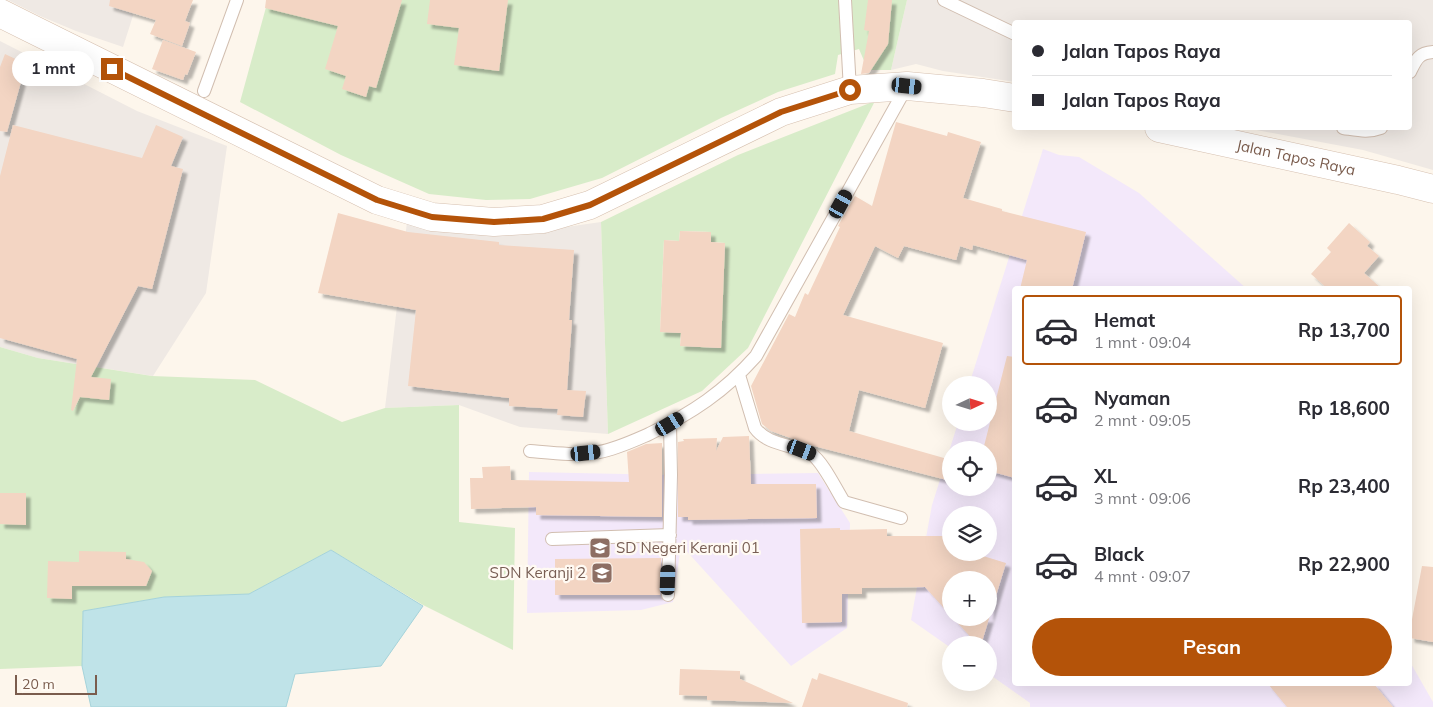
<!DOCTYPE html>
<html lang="id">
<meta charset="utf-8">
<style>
:root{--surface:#fff;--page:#f2f2f3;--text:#2b2b33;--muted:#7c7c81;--line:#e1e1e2;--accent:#b45309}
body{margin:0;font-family:Mulish,sans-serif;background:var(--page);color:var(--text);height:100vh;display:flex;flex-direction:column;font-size:19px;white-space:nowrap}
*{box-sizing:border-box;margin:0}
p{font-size:16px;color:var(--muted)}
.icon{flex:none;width:28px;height:28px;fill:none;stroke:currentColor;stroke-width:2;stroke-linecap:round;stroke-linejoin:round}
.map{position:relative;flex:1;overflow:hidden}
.side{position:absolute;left:1012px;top:286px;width:400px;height:400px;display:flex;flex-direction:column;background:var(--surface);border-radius:5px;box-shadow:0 5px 20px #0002}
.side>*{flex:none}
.top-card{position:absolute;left:1012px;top:20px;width:400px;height:110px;border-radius:5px;box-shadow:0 5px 20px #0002;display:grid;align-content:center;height:110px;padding:0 20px;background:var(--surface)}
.needle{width:32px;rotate:86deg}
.buttons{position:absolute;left:942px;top:376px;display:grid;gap:10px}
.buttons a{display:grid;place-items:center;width:55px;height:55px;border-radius:50%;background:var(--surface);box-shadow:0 5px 20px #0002;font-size:25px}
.scale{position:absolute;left:15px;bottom:12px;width:82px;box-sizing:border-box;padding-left:5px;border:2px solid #7a5c4d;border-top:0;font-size:14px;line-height:18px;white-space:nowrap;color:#7a5c4d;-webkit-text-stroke:4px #fffaf3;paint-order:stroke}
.end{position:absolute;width:22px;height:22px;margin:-11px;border:6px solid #b45309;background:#fff;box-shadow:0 0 0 2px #fff}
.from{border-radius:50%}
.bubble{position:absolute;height:35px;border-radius:18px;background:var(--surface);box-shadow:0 5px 20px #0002;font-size:16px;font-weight:700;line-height:35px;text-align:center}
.car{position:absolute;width:15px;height:30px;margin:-15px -8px;border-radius:6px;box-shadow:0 0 4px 1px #0007;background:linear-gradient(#222 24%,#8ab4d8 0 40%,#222 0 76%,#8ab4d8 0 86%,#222 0)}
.top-card b{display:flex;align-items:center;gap:18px;height:48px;font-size:19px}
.top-card b+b{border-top:1px solid var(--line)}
.top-card i{width:12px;height:12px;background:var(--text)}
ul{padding:9px 0 0;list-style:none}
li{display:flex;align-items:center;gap:15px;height:70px;margin:0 10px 8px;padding:0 10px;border:2px solid transparent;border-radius:5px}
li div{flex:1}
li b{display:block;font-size:19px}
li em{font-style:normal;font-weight:700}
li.current{border-color:var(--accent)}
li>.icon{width:45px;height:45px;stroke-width:1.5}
.button{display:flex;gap:10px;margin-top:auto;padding:10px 20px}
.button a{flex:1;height:58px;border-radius:30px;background:var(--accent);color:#fff;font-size:20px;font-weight:700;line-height:58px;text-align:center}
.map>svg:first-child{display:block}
</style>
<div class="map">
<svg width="1433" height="707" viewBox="0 0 1433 707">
<defs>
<filter id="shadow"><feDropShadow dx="4.5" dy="4.5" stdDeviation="1" flood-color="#0004"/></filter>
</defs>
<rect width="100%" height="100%" fill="#fdf6ec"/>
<path fill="#efe9e4" d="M8,0H138L123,47L76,31L40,16Z
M907,0H1433V170L1363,150L1246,128H1410V22H1015V82L943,71L916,64L891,70Z
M0,41L137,111L227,146L206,293L153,376L38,358L0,347Z
M407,222L559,228L601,222L608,434L520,427L459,405L385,408Z"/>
<path fill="#f3e8fa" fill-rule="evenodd" d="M1043,149L1059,155L1079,157L1139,193L1247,289H1015V684H1410V662L1433,702V707H1030V703L989,674V645H951V648L911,620L932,505L958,423L989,422V385H969ZM951,450H989V488H951ZM951,515H989V552H951ZM951,580H989V618H951Z
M529,472L671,475L818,473L850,523L847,628L791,666L681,545L673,602L641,610L527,613Z"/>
<path fill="#d8ecc9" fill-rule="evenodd" d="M268,0H907L891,70H868L859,49L838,55L835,74L778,92L721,118L602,178L530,199L486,200L429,194L341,155L240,102Z
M875,101L748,348L702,391L608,434L601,222L738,155ZM680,231L711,232V242L725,243L720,348L680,346L681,333L660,332L664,240L679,241Z
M0,347L38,358L152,376L255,380L342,422L385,408L459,405V522L515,528L513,650L423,605L331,550L249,594L164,597L83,611L82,666L0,669Z"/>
<path fill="#bfe3e8" stroke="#a5d3da" d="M331,550L423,606L381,666L295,674L286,707H91L82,666L83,611L164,597L249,594Z"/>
<path fill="#f3d5c3" filter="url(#shadow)" d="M110,0H193L185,21L190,23L182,46L150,34L156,20L109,6Z
M266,0H402L376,88L369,86L366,97L342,89L346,76L325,69L338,26L265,8Z
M430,0H508L499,71L454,65L459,28L427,24Z
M868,0H892L888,44L869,73L861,74L869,31L864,30Z
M163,40L196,52L187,75L185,74L183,80L152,69Z
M5,54L26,64L7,132L0,131V67Z
M896,122L947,136L948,132L981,142L963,198L1002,209V211L1086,232L1072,289H1020L1027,260L973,245L972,250L960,246L956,260L904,246L898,258L875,246L843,315L943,343L925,408L859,390L849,431L951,460V481L810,445L771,431L762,424L751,386L789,314L795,317L805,293L808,295L840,227L838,226L855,196L872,206Z
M13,125L142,158L156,125L183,137L171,166L183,169L152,289L138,286L91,377L111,379L109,400L80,397L73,411L71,410L77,359L0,338V176Z
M338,213L408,232L499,242V245L574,250L569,320H572L567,390L586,391L583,417L557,415L558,409L509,406V398L408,386L416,310L318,293Z
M1349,223L1370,242L1367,246L1379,256L1364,273L1382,289H1328L1311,274L1331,252L1327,248Z
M680,231L711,232V242L725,243L721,348L680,346L681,333L660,332L664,240L679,241Z
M1007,356L1015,357V478L989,471V450H983Z
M749,436L751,484H816L817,518L688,520V517H678V442L684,441L683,439L717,438L716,451L723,437Z
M662,443V517L536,515V507L471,509L470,478H483L482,467L510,466L511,480L629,482L627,452L646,444Z
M0,493H26V525L0,524Z
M840,528V530L887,529V536H951V552H970L1006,563L981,645H978L953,618H989V580H951V616L925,587L862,588V594H842V622L802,623L800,529Z
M79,551L126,552V559L144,562L152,571L146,586H72V599L47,598L48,561L79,562Z
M661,558L660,595H555V559Z
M1422,566L1433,567V642L1410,638V630Z
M680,669L740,671V679L793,703L707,700V696L679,695Z
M819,673L908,703L907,707H802L812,678L817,680Z
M1268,684H1374L1393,707H1287Z"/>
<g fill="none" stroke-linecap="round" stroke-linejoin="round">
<g stroke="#d1beb0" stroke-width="14">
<path id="service" d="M845,0L850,90
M944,0L1015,34
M1410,72C1416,60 1418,53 1433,52
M204,91L237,0
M1343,128C1357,130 1368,133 1381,128
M739,375L755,428C768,446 793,444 811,454C822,460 837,491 844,502L901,518
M530,451C553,453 576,456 599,452C616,449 633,441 649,434C692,413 724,392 756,356L907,86
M552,539L670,535
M668,595L671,475L670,424"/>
</g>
<g stroke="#d6c0b0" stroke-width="29">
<g id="secondary">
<path d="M0,13L30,28L377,200L432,217L494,222L543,219L590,205L781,112L850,90L907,86L983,93L1015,98"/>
<path id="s1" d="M1159,128L1398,180L1433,189"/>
</g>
</g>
<use href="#service" stroke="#fff" stroke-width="12"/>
<use href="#secondary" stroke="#fff" stroke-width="28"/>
</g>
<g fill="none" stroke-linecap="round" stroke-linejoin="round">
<path stroke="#b45309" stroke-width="6" d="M112,69L377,200L432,217L494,222L543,219L590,205L781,112L850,90"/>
</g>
<defs>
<g id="school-square" transform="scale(1.125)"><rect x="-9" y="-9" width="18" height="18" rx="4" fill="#8d6e63" stroke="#fffaf3"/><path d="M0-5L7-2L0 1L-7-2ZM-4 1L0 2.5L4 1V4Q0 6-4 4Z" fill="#fff"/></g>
</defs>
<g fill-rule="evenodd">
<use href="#school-square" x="600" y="548"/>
<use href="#school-square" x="602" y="573"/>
</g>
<g text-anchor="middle" stroke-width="4.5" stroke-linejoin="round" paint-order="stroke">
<g font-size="15" fill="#7a5c4d" stroke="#fffaf3">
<text dy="5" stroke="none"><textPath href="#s1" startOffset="140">Jalan Tapos Raya</textPath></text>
</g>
<g font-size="15" fill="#785e54" stroke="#fffaf3" text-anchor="start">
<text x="616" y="553">SD Negeri Keranji 01</text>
<text x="586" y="578" text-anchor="end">SDN Keranji 2</text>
</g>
</g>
</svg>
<div class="buttons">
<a><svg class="needle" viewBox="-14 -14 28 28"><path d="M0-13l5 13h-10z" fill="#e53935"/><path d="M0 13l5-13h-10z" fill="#7c7c81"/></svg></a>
<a><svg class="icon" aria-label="locate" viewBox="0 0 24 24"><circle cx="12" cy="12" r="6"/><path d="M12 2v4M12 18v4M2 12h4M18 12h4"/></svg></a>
<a><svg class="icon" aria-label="layers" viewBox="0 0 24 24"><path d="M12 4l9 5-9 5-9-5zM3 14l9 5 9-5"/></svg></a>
<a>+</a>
<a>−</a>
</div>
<div class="scale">20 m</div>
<i class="end from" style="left:850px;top:90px"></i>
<i class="end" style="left:112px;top:69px"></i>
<div class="bubble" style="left:12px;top:51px;width:82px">1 mnt</div>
<i class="car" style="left:907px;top:86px;rotate:96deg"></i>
<i class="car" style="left:841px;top:204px;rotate:29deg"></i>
<i class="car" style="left:670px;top:424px;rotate:59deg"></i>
<i class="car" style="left:802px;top:450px;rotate:111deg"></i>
<i class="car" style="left:586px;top:453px;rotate:84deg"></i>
<i class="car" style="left:668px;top:580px;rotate:2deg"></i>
<div class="top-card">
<b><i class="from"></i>Jalan Tapos Raya</b>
<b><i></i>Jalan Tapos Raya</b>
</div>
<section class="side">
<ul>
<li class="current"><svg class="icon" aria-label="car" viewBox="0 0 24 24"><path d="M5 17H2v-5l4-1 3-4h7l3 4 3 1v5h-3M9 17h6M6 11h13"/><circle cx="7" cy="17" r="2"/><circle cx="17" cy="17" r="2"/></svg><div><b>Hemat</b><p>1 mnt · 09:04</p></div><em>Rp 13,700</em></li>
<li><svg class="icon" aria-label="car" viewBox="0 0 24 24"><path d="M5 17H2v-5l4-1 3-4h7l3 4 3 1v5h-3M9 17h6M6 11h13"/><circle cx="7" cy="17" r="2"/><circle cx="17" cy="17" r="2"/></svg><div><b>Nyaman</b><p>2 mnt · 09:05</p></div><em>Rp 18,600</em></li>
<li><svg class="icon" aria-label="car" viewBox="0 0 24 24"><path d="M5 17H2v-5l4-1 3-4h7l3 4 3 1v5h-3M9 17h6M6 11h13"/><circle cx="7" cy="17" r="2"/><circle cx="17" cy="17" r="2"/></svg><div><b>XL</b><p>3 mnt · 09:06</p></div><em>Rp 23,400</em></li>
<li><svg class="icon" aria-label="car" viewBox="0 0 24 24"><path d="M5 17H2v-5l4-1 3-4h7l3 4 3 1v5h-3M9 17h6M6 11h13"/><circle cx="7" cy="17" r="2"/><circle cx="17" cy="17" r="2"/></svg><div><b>Black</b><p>4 mnt · 09:07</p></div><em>Rp 22,900</em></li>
</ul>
<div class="button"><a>Pesan</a></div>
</section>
</div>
